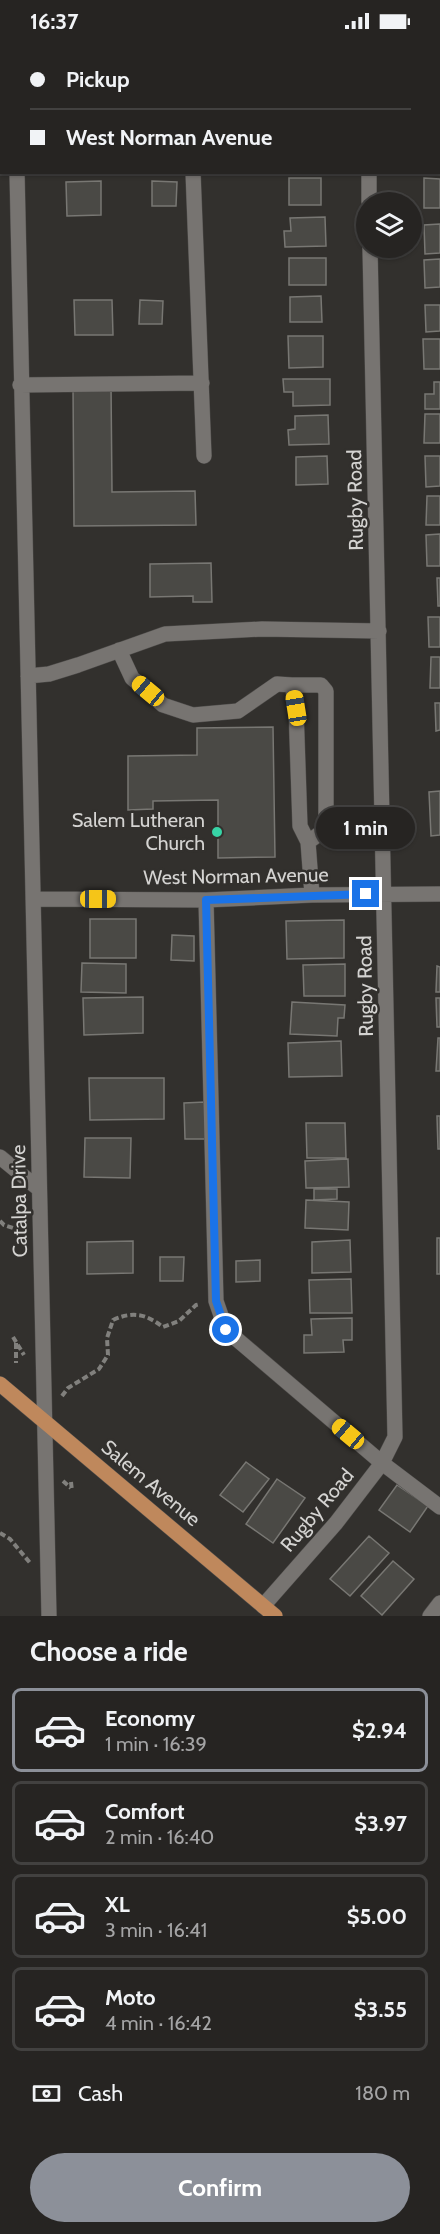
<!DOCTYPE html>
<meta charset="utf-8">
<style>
:root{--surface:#262422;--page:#2e2c2a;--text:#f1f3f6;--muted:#a4a4a5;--line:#424140;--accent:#8c9099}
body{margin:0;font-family:Cabin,sans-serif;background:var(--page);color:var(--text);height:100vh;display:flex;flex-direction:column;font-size:22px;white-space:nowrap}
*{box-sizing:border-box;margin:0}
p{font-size:20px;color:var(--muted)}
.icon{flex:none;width:33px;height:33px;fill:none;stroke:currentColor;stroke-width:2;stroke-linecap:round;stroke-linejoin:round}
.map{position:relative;height:1574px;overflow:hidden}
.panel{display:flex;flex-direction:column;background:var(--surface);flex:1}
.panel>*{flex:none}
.top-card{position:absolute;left:0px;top:0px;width:441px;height:132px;box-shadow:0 2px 4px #0004,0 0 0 2px var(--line);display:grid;align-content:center;height:132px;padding:0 30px;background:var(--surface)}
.buttons{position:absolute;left:356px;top:150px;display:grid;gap:12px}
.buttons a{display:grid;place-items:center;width:66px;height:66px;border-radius:50%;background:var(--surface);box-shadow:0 2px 4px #0004,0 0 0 2px var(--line);font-size:30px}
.end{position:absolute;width:27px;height:27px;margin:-14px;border:8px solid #1a73e8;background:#fff;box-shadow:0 0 0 3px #fff}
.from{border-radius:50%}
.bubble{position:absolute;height:42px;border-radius:21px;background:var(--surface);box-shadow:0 2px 4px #0004,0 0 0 2px var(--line);font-size:20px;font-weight:700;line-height:42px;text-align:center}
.car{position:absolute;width:18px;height:36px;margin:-18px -9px;border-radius:8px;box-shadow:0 0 4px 2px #0007;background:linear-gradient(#f5c518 24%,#345 0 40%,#f5c518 0 76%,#345 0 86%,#f5c518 0)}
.top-card b{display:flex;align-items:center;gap:21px;height:57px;font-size:22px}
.top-card b+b{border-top:2px solid var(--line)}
.top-card i{width:15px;height:15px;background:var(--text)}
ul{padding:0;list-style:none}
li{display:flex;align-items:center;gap:18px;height:84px;margin:0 12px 9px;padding:0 18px;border:3px solid var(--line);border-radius:9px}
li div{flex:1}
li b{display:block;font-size:22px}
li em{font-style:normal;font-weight:700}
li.selected{border-color:var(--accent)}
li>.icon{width:54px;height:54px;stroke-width:1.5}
h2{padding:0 30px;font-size:27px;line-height:72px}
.pay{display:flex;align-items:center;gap:15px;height:66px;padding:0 30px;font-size:22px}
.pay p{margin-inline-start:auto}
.cta{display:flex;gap:12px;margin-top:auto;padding:12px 30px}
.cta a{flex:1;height:69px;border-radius:36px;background:var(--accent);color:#fff;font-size:24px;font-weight:700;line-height:69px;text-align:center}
.status{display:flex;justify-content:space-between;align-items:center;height:42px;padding:0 30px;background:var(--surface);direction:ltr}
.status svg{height:16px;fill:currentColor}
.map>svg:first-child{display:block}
</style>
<div class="status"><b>16:37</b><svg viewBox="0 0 49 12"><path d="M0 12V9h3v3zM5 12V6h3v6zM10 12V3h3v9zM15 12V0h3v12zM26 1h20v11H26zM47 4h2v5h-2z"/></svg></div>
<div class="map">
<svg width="440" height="1574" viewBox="0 0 440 1574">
<rect width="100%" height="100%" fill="#32302d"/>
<path fill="#4a4945" stroke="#787773" stroke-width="1.5" d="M68,0H104V2H68Z
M275,0H313V1L275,2Z
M289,136H321V163H289Z
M424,136L440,137V166H424Z
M101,139V173L67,174L66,140Z
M152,139L177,140L176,164H152Z
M325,175L326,204L285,205L284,189H291L290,176Z
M440,182V211L425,212L424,183Z
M289,216H326V243H289Z
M440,217V245L425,246L424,218Z
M321,254L322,280H290V255Z
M74,258H112L113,293H75Z
M140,258L163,259L162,282H139Z
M425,263H440V289L426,290Z
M288,294H323V325L289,326Z
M423,297H440V327H424Z
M283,337H330V363L293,364V350H284Z
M434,340H440V367H425V352H434Z
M73,343H111L112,450L195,449L196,483L74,484Z
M425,372H440V401H424Z
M328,373L329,402L289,403L288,388L295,387V374Z
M327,414L328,442L296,443V415Z
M425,414H440V444L426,445Z
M427,454H440V483H426Z
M440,492V524H427L426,493Z
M211,521L212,560H193V554L150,555V522Z
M437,536H440V564H438Z
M428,575H440V605H429Z
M431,615H440V646H430Z
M435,661H440V688L436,689Z
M273,685L275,815L218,816V758L153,759V767L128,768V714L197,713V686Z
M440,749V793L431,794L429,750Z
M90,877H136V916H90Z
M344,878V916L287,917L286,879Z
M172,893L194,894V919L171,918Z
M82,921L126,922V951L81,950Z
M345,922V954H304L303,923Z
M437,924L440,925V950H436Z
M143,955V991L84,993L83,956Z
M436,956H440V985H437Z
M292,960L345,963L344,976H338L337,994L290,992Z
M438,996H440V1029H436Z
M341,999L342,1034L289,1035L288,1001Z
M89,1036H164V1077L90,1078Z
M205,1060L206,1097H185L184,1061Z
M437,1074H440V1107H438Z
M306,1081H345L346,1116H307Z
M85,1096H131L130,1136L84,1135Z
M348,1117L349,1145L306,1146L305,1119Z
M314,1147H337V1157L314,1158Z
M306,1158L349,1160L348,1188L305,1186Z
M437,1196H440V1232H437Z
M350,1198L351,1230L312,1231V1200Z
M133,1199V1231L87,1232V1200Z
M160,1215H184L183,1239H160Z
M260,1218V1239L236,1240V1219Z
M351,1237L352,1271H310L309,1238Z
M352,1276V1298H343L344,1310L304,1311V1293H312L311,1277Z
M246,1420L269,1437L243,1470L220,1453Z
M277,1437L305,1456L273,1501L246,1482Z
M397,1443L428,1464L410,1490L379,1468Z
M369,1494L389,1511L350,1554L330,1537Z
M393,1519L414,1537L382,1573L361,1554Z"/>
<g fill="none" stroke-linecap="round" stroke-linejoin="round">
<g stroke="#4e4c4a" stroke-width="16">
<path id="minor" d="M14,0V2
M366,0V2
M195,2V0
M0,117H2
M17,130L49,1574
M193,130L204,414
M369,130V160
M20,343L202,341
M119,608L132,636L163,663L193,673L238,669L277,642L292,643L296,666L300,784L308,800L312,853
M28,634L49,632L78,623L165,592L262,587L379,589
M292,643H321L326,649V781L322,790L308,800
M33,857L206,858L312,853L440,852
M206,858L216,1259L226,1288L382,1421L440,1465
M0,1115L39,1147
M263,1564L336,1481L382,1421L395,1395L370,206
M430,1574L440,1561"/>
</g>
<g stroke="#4e4c4a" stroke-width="16">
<path id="major" d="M0,1342L275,1574"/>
</g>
<path stroke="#81807d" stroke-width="4" stroke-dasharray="6 3" stroke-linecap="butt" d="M0,1179L4,1183L22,1189
M13,1295L24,1313
M16,1301V1321
M62,1354L68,1346L99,1327L108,1313L107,1296L113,1278C133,1269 146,1272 163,1285L179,1279L196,1263L200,1262
M63,1439L71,1446
M71,1440L72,1449
M0,1491L10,1497L31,1522"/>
<use href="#minor" stroke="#777471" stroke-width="15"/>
<use href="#major" stroke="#bf885c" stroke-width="15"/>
</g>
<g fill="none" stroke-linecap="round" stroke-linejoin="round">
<path stroke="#1a73e8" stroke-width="8" d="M226,1288L216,1259L206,858L366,852"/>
</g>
<circle fill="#37d4a6" stroke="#32302d" stroke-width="2" cx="217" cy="790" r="6"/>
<g text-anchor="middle" stroke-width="5" stroke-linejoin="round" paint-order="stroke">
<g font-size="20" fill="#d4d3d1" stroke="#32302d">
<text transform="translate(355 458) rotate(-91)" y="7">Rugby Road</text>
<text transform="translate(236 834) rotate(-1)" y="7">West Norman Avenue</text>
<text transform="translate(365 944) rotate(-91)" y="7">Rugby Road</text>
<text transform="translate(19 1159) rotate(-91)" y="7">Catalpa Drive</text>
<text transform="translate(151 1441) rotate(40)" y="7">Salem Avenue</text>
<text transform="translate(317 1468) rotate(-50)" y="7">Rugby Road</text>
</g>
<g font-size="20" fill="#d4d3d1" stroke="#32302d" text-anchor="end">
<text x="205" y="785">Salem Lutheran<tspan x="205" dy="23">Church</tspan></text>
</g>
</g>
</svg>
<div class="buttons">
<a><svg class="icon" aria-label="layers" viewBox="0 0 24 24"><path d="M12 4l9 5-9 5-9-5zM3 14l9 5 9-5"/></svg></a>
</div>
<i class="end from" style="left:226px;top:1288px"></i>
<i class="end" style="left:366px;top:852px"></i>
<div class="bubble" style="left:316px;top:765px;width:99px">1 min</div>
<i class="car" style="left:148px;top:649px;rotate:310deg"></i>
<i class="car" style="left:296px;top:666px;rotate:351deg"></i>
<i class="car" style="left:98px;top:857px;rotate:90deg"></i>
<i class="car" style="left:348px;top:1392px;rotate:310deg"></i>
<div class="top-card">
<b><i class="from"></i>Pickup</b>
<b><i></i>West Norman Avenue</b>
</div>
</div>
<section class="panel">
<h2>Choose a ride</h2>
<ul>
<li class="selected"><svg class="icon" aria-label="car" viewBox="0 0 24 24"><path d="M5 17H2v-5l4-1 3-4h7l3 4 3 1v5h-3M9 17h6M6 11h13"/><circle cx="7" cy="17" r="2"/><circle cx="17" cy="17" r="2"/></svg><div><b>Economy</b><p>1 min · 16:39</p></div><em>$2.94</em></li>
<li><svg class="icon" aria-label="car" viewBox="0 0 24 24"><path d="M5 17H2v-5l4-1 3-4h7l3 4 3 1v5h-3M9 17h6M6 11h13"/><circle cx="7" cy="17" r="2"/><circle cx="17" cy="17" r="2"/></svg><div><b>Comfort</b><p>2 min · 16:40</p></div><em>$3.97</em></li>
<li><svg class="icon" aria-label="car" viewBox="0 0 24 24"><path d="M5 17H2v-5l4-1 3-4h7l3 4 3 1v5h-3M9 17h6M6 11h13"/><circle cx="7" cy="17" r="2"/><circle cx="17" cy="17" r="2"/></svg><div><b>XL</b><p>3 min · 16:41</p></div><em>$5.00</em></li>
<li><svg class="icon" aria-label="car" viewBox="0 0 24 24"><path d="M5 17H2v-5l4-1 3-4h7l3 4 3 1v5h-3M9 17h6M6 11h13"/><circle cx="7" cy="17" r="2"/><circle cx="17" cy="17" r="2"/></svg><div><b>Moto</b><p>4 min · 16:42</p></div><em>$3.55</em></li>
</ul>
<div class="pay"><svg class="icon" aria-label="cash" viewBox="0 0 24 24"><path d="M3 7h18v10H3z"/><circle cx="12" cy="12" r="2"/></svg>Cash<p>180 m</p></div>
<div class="cta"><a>Confirm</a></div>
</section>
